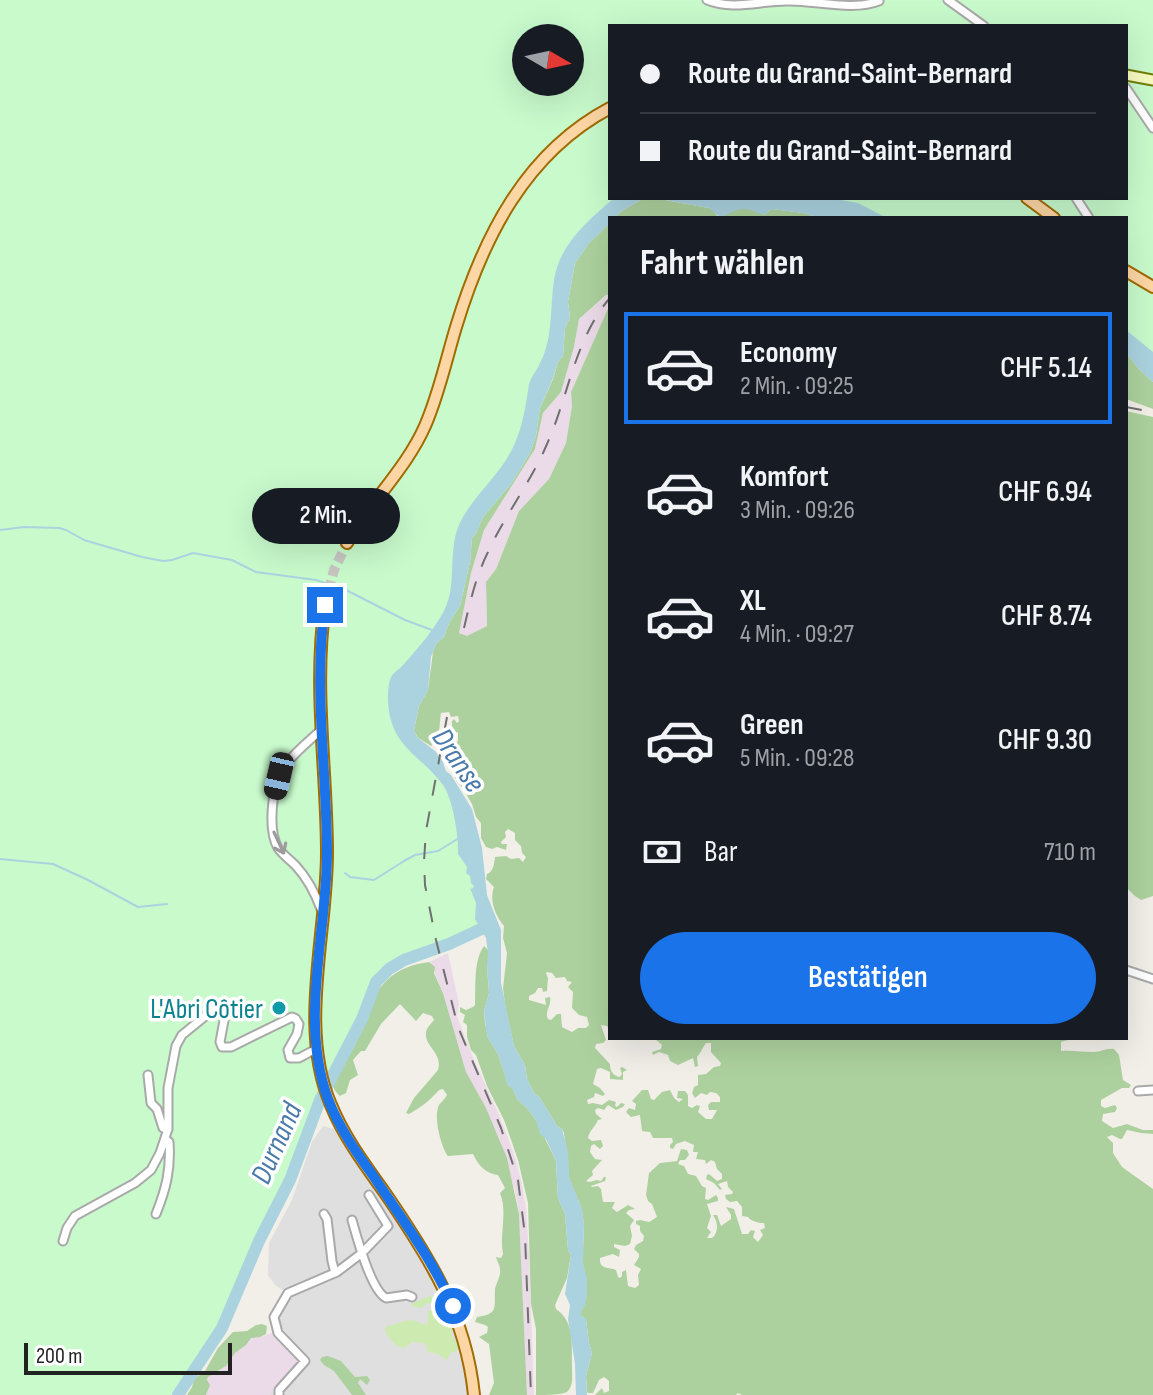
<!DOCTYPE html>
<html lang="de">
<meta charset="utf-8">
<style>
:root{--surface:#171b24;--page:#242831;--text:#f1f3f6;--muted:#9ea1a6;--line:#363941;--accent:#1a73e8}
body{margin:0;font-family:"Sofia Sans Condensed",sans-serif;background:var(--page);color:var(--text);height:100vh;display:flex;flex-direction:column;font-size:30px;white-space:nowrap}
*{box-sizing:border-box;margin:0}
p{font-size:26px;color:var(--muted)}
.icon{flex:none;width:44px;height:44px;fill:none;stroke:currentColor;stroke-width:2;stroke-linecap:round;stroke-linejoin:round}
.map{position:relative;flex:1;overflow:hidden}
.details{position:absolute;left:608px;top:216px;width:520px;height:824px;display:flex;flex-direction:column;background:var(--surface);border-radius:0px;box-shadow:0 8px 32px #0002}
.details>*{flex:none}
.guide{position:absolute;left:608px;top:24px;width:520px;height:176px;border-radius:0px;box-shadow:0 8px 32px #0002;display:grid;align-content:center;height:176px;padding:0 32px;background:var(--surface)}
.needle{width:52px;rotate:99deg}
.buttons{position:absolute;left:512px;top:24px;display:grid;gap:16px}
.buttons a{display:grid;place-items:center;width:72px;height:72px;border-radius:50%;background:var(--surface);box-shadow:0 8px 32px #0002;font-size:40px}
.scale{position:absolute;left:24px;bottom:20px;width:208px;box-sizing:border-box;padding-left:8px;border:4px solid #222;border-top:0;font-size:22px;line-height:28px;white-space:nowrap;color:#222;-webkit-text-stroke:6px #fff;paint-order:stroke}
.end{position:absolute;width:36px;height:36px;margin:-18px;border:10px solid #1a73e8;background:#fff;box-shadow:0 0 0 4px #fff}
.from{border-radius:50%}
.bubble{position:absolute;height:56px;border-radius:28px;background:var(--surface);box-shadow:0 8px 32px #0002;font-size:26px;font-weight:600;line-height:56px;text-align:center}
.car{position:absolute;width:24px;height:48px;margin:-24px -12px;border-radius:10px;box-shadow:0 0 6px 2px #0007;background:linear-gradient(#222 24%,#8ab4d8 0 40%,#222 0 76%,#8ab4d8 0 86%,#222 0)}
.guide b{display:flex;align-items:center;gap:28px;height:76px;font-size:30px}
.guide b+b{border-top:2px solid var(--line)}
.guide i{width:20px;height:20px;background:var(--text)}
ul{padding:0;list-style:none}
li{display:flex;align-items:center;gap:24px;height:112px;margin:0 16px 12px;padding:0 16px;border:4px solid transparent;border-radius:0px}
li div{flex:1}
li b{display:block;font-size:30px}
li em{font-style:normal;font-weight:600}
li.on{border-color:var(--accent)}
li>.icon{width:72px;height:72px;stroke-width:1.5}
h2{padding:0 32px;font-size:36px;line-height:96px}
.pay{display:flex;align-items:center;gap:20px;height:88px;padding:0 32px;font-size:30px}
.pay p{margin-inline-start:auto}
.action{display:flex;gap:16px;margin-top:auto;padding:16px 32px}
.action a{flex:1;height:92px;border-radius:48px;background:var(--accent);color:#fff;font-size:32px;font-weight:600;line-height:92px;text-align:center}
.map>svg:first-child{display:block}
</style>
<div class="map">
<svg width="1153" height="1395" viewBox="0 0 1153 1395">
<rect width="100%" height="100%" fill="#f2efe9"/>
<path fill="#e0dfdf" d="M323,1126L337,1130L424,1261L435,1281L448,1310L460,1345L469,1395H269L301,1361L272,1333L271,1313L284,1291L275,1285L268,1275L269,1243L292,1200L312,1142Z"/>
<path fill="#ebdbe8" d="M607,295H610V304L571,392L572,406L566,443L549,479L519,511L496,569L486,582L487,626L467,637L459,633L471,573L484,530L535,449L543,413L561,392L574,347L579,319Z
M448,953L459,1004L457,1016L472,1055L499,1115L514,1154L522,1184L526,1210L529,1255L534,1395H527L519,1214L515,1191L499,1138L466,1072L443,993L431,963L429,962Z
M272,1333L302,1361L269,1395H206L209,1387L207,1380L209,1375L218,1372L226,1366L235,1353L246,1345L251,1337H260Z"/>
<path fill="#cdebb0" d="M430,1296C448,1300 446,1309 450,1323C451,1328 453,1333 452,1337L459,1345V1349L450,1354L447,1360L438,1354L427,1352V1347L424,1343L412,1342L404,1348C396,1347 388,1338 385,1331L386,1326C405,1324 405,1315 425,1325L428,1324V1311L434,1309L440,1310V1305L427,1303L421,1308L414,1307L411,1304Z"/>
<path fill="#add19e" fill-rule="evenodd" d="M644,198H654L709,208L713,210L718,217C726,216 729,210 737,208C747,206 756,211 764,215L772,209L803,213L820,218H615L620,212Z
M610,223V295H606L579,319L574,347L561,392L543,413L535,449L484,530L471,573L459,633L467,636L487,626L486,582L496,569L519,511L549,479L566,443L572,406L571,392L610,304V1030L607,1026L601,1025L606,1040L603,1043L596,1044L595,1048L610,1064C610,1071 613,1076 620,1077L622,1074L620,1068L622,1067L627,1070L623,1072V1080L610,1079V1072L601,1068L597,1069L593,1084L600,1088L605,1094L603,1096L595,1093L594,1097L587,1100L588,1104L593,1103L602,1105L609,1100L616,1102L615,1106L617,1107L621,1103L625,1104L623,1107L616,1110L608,1105L604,1110L598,1108L595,1110L596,1114L602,1119L598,1120C595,1127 589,1131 588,1138L592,1141L601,1140L603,1146L600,1149L594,1144L591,1146L590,1152L595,1159L602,1160L592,1171L593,1175L586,1181L589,1182L597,1180L601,1181L604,1177H606L605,1181L591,1186L592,1187L598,1186L601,1189L603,1202H615L612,1208L617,1212L628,1205L635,1209L629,1210L626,1213L634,1220L630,1226L632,1236L630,1244L625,1246L614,1244V1247L620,1250L619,1257L613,1254L600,1258C599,1270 609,1267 616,1270L618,1277L620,1278L622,1276V1272L626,1270L628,1286L635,1288L639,1285L638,1275L641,1269L634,1265L639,1257V1254L634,1249L636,1245L643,1241L644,1236L640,1231V1226L636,1224V1221L640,1220L649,1222L657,1217L652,1204L648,1201L646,1195L649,1173L660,1163L677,1161L681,1149L687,1150L689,1155L685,1160H680L678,1164L684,1166L688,1174L696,1176L702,1186L706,1188L705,1199L708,1200L716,1195L718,1198V1201L707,1204L711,1216L707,1228L711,1232L707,1238H712C719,1232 718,1222 713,1215H717L721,1226L731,1219V1215L726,1207L734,1209L742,1234H748L751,1230L755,1231L753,1237L758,1242L763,1235L760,1230L765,1228L764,1223C758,1223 751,1221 748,1217L742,1216V1207L737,1201L730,1202L726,1199L725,1195L732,1194L733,1192L728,1187L727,1181L718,1184L722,1189L720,1190L714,1183L706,1179L707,1175L709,1174L717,1181L722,1179V1174L717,1169L715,1162L711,1160L706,1164L705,1160L696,1159L698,1152H693L694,1145L685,1141L676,1144L673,1149L670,1148V1145L673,1142L672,1138H653L650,1132L642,1131L640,1115L631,1117L626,1112L629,1108L635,1110L636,1104L632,1101L642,1090H648L651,1099L654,1100L662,1092L670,1090L674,1098L679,1102L683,1099L677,1098L678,1091H685L688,1095V1106L692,1108L697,1105L700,1106L698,1112L706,1119H712L717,1110H709L708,1105L711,1102H720V1097L716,1093L710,1092L707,1095L701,1093L695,1098L692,1093L694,1087L698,1085V1075L706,1074L714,1067L720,1066L721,1063L711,1052V1043H706C702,1048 701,1053 697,1057L698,1066L695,1067L693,1058L678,1065L670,1061L668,1055L659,1052L653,1055L652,1052L661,1049L662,1045L654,1038H1075L1061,1042V1051C1071,1050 1082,1052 1094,1052C1101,1052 1106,1048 1114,1049L1119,1055L1123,1080L1131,1085L1129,1088H1122L1101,1100V1106L1105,1108L1115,1105L1117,1108L1115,1112L1103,1114L1102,1121L1113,1128L1127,1124L1143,1130H1153V1134L1141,1133L1127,1130L1122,1139H1120L1112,1135L1107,1137L1113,1143V1153L1122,1167L1153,1189V1395H742L738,1393L736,1395H595L602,1388L604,1393L609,1391V1381L604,1377L599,1380L593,1393H588L587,1392L586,1376L592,1353L589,1343L586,1319L581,1316V1311C591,1295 585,1281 583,1263C582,1246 586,1229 582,1212C580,1200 572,1189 569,1177C567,1162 566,1147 564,1133L562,1129L557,1126L540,1098L534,1093L527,1079L525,1065L514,1046L505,1005L503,988L507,953L503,938L504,926C495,915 489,900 494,887L486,879L487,874C494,871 494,863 495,857L506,856L511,859L519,858L523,862L526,857L522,853L521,846L515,840V833L508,829L505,832L506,837L501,842L502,844H507L506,850L497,847L492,849L486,847L481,838V823L476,817L472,804L462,787L457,782L452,769L443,761L449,746L458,741V732L455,733L450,739L447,738L449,730L452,727V721L454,719L457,723L459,721L458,716L451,717L449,712L441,713C439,725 441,738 431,746L417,737L414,730L419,706L428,690L433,652L436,644L444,637L449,623L460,606L470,562L472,538L476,533L483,517L511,484L530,453L536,436L540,408L553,379L558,362L563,356L565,328L570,317L568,302L575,263L589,243ZM547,972L552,973L556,978L565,977L567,981L572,982L568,987L573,992L572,1008L579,1015L587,1017L589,1025L586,1028H578L572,1032L562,1027L561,1014H557L551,1020L548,1019C544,1012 552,1005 550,997L545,998L546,1005L529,1000V996L535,993L538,988H542L543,992L547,991L548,978L546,973Z
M1126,353L1139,369L1153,382V409L1126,399Z
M1126,411L1153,417V896L1141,900L1135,896L1126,887Z
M484,946L488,950L489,957L487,966L489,993L484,1011L485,1023L488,1038L498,1054L508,1085L512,1087L518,1100L527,1108L536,1120L556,1161L558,1198L565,1214L568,1250L571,1255L567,1278L555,1305L556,1309C576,1323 571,1346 572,1367C572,1376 574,1385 567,1392C561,1395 545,1395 536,1395V1329L531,1304L528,1203L518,1160L508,1131L504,1120L487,1086L476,1055L471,1050L467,1037V1025L463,1022L465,1015L460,1012V1007L466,1010L473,1007L475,1005C476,987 473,961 484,946Z
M429,962L435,967L434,973L443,993L466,1072L486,1108L507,1158L519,1214L527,1395H489L494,1383L489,1344L479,1337L487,1333L488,1327L485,1325L475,1322L477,1317C499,1314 494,1307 495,1289C496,1283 501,1276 500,1270C500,1265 497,1261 496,1257L501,1258L503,1254C499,1233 508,1213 500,1193L505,1188L498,1175C486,1174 478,1165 473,1154L448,1156C441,1147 433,1116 439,1105C441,1102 445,1099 447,1095L443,1089L439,1090C428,1102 423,1106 409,1114L406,1113L414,1098L438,1070C443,1052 424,1047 426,1032C427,1027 431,1024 434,1020L432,1016L423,1013L416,1021L400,1004L381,1024L365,1051H361L353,1060L358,1075L350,1080L346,1093L340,1096C334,1091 332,1087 334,1079C337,1067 348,1058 354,1047C366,1025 369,996 388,979C399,969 414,964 429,962Z
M262,1324L267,1326L266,1334L260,1337L251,1338L246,1345L235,1353L226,1366L208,1377L207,1380L210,1385L206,1395H187L192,1387L194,1379L205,1371L218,1348L233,1332L247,1331L256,1325Z
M328,1356L341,1361L355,1377L367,1376L370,1380L367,1385L360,1379L358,1383L366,1395H352L334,1371L324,1365L320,1360L322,1357Z"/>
<path fill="#c8facc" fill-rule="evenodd" d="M0,0H1153V368L1126,347V218H865L686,198H1126V26H610V198H630L590,234L561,284L559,348L519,447L462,525L451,602L400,707L444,782L457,801L488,919L475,937L401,960L373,984L350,1049L329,1077L302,1139L297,1165L273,1223L260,1238L225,1335L192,1375L184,1395H0ZM526,38H570V82H526Z"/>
<path fill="#aad3df" d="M614,198H644L620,212L615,218H610V223L589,243L575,263L568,302L570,317L565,328L563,356L558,362L553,378L540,408L536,436L530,453L511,484L483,517L476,533L472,538L470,562L460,606L449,623L444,637L436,644L431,657L428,690L419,706L414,730L417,737L435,751L442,760L446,771L451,775L472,809L482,848L487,895L501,930V983L514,1046L525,1065L527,1079L534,1093L540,1098L557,1126L562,1129L568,1151L569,1177L582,1209L584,1225L583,1263L587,1279V1295L585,1305L581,1311V1316L586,1319L589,1343L592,1353L586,1376L587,1395H576L575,1364L568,1319L570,1305L565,1294L571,1255L568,1250L565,1214L558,1198L556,1161L546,1139L540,1134L536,1120L527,1108L518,1100L512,1088L508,1086L498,1054L488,1038L486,1029L484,1011L489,993L487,966L488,954L486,938L475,919L476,903L470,888L472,889L474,886L471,883L470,876L466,873L467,867L458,854C459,837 453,799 443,785C420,754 390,747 388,701C388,694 388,684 391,677C394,672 400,669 404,664C419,647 433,631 444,611C459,582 445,547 463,517C478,491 503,472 515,443C523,425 526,404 529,384C531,377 537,370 540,363C544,356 546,348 548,340C552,320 551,300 554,280C560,243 588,221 614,198Z
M654,198L836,199L858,203L887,218H820L803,213L772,209L764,215C743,206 740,207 721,218L709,208Z
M1126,330L1153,352V382L1139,369L1126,353Z"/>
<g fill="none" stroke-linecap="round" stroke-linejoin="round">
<path stroke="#aad3df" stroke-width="2" d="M0,530L24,527L59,528L66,530L84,540L142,557L163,561L172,560L193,553L232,560L256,572L316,580L344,589L405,620L432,630
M0,859L53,864L88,880L138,907L167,904
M345,873L350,877L374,880L404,861L415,855L438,851L459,838"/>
<path stroke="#aad3df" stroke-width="12" d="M178,1395L222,1328L259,1241L290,1180L320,1100L362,1019L376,982L389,969L404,960L449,944L492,924"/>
<path stroke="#c8c6c1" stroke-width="10" stroke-dasharray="10 5" stroke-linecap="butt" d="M325,605L334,570L347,543"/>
<g stroke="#a9a9a9" stroke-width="11">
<path id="street" d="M707,0C733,11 763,0 790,1C817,1 854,11 879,1
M948,0L984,26
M1126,88L1153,128
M1076,198L1089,218
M321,909C315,893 308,879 296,866C290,860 283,855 278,848C267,829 272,781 286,764C296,751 310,740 322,729
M1126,970L1153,979
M148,1075L151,1103L157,1109L163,1128L168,1129
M1138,1091L1153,1090
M156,1214C166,1189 171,1170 169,1142L165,1139
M324,1214L327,1219L332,1261L335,1273
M352,1220C357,1238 371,1290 386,1298L407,1295L412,1297
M63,1241L67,1228L75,1216L135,1183L151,1170L160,1153L168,1129V1088L176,1046L182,1035L214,1009L220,1007L226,1010L220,1042L222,1047H231L292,1017L296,1019L299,1024L297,1034L288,1050L290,1058H299L316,1049
M279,1395V1390L305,1361L278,1333L274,1317L288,1293L337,1272L362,1253L388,1226L369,1195"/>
</g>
<g stroke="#707d05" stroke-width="13">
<path id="secondary" d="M1126,75L1153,80"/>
</g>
<g stroke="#a06b00" stroke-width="14">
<path id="primary" d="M1027,198L1054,218
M1126,271L1153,287
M347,543C370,502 406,469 425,426C439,394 446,360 456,327C483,238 525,153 610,108
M325,605C313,687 327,771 327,853C327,934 298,1029 331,1105C344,1137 365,1165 385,1193C429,1257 466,1315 474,1395"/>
</g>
<use href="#street" stroke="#fff" stroke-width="7"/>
<use href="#secondary" stroke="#f7fabf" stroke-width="9"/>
<use href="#primary" stroke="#fcd6a4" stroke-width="10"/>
<path stroke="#707070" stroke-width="2" stroke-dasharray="16 16" stroke-linecap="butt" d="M1126,407L1153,412
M464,628C470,602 476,576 488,552C505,515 531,482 547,444C569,395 574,341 609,299
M447,717L426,831L424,861L425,885L436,940L458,1027L501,1128L518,1180L525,1235L531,1395"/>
</g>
<defs><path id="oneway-shaft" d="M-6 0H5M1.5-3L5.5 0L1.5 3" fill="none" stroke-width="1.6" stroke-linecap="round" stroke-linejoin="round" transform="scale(2)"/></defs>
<use stroke="#9c9c9c" href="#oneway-shaft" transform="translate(279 843) rotate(65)"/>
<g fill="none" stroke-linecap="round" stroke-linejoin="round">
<path stroke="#1a73e8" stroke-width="10" d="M325,605C313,687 327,771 327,853C327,934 299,1020 328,1099C339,1128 357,1153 374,1177C402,1219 432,1259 453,1306"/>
</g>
<circle fill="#0f9aa8" stroke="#fff" stroke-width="3" cx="279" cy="1008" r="8"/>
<g text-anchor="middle" stroke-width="7" stroke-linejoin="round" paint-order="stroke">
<g font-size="28" fill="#0d838f" stroke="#fff" text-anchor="end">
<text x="263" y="1018">L'Abri Côtier</text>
</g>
<g font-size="30" font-style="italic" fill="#4a7aab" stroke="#fff">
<text transform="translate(459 760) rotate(56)" y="10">Dranse</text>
<text transform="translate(276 1143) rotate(-66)" y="10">Durnand</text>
</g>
</g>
</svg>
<div class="buttons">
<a><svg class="needle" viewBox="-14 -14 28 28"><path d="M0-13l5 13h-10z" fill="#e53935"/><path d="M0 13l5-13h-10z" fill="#9ea1a6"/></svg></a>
</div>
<div class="scale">200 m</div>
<i class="end from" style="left:453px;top:1306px"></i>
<i class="end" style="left:325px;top:605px"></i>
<div class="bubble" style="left:252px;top:488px;width:148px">2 Min.</div>
<i class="car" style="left:279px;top:776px;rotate:193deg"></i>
<div class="guide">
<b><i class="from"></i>Route du Grand-Saint-Bernard</b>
<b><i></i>Route du Grand-Saint-Bernard</b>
</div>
<section class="details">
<h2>Fahrt wählen</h2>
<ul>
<li class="on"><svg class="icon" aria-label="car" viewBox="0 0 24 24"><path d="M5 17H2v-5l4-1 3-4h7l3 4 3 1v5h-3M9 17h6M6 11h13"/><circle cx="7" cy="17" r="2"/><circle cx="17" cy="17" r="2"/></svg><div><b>Economy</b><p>2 Min. · 09:25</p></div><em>CHF 5.14</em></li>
<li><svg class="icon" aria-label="car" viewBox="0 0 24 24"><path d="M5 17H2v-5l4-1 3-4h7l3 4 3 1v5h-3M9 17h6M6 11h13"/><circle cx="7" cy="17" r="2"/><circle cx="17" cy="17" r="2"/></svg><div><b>Komfort</b><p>3 Min. · 09:26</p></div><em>CHF 6.94</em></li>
<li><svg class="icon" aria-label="car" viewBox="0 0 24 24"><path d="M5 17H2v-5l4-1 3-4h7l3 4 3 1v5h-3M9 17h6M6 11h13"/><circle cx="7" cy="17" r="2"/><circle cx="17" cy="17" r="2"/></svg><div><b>XL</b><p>4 Min. · 09:27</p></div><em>CHF 8.74</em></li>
<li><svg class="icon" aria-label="car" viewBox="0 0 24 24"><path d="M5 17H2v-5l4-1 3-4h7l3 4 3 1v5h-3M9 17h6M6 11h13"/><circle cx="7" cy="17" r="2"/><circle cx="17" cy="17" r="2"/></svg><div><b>Green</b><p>5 Min. · 09:28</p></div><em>CHF 9.30</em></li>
</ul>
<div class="pay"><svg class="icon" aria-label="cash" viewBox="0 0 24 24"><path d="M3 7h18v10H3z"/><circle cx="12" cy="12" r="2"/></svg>Bar<p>710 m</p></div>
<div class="action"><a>Bestätigen</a></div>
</section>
</div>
